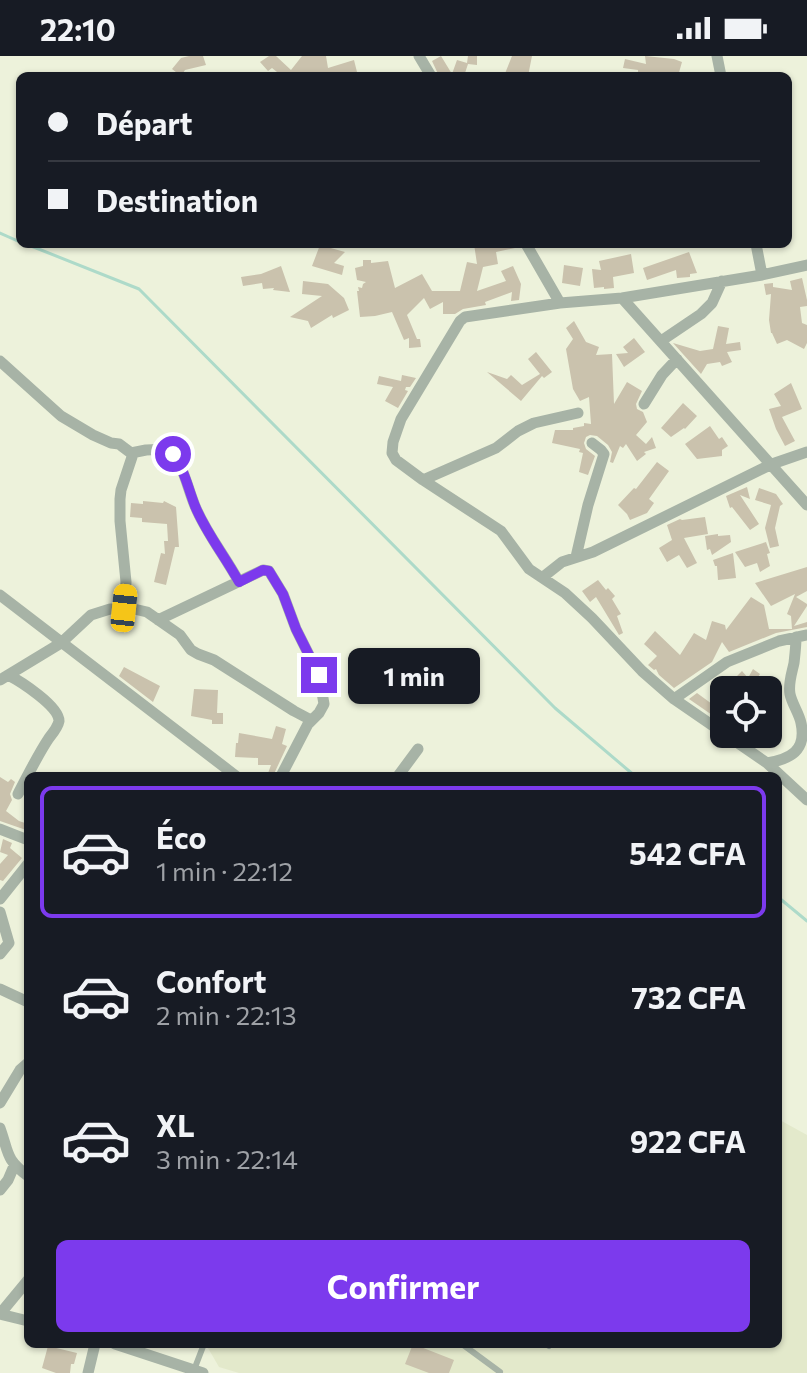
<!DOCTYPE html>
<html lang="fr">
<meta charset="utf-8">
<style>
:root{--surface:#171b24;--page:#20242c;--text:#f1f3f6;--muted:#9ea1a6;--line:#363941;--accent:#7c3aed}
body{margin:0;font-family:Commissioner,sans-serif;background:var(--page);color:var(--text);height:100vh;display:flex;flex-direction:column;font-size:30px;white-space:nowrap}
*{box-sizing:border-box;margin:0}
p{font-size:26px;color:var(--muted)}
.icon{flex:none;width:44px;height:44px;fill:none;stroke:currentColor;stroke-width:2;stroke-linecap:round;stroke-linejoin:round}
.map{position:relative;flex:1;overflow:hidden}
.details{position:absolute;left:24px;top:716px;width:758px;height:576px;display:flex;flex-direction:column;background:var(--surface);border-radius:12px;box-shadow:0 2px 6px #0004}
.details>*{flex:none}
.hud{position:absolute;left:16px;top:16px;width:776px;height:176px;border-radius:12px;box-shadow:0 2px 6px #0004;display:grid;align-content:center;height:176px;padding:0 32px;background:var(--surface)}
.tools{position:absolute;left:710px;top:620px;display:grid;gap:16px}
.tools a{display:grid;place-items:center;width:72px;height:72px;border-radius:12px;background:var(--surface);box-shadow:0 2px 6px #0004;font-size:40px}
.end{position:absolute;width:36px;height:36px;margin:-18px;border:10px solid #7c3aed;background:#fff;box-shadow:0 0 0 4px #fff}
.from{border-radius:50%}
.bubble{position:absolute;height:56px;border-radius:12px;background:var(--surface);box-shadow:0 2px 6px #0004;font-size:26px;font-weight:700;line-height:56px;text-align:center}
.car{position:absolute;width:24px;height:48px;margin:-24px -12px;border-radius:10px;box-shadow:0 0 6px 2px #0007;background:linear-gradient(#f5c518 24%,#345 0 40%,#f5c518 0 76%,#345 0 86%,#f5c518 0)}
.hud b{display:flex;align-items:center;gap:28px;height:76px;font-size:30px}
.hud b+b{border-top:2px solid var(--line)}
.hud i{width:20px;height:20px;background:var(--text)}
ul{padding:14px 0 0;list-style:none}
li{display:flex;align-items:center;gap:24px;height:132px;margin:0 16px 12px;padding:0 16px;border:4px solid transparent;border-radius:12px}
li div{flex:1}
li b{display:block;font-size:30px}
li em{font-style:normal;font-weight:700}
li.current{border-color:var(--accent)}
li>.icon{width:72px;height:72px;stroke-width:1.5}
.primary-button{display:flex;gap:16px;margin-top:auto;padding:16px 32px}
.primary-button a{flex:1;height:92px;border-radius:12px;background:var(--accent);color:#fff;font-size:32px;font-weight:700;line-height:92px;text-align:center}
.status{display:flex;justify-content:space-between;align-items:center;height:56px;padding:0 40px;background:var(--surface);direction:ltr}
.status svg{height:22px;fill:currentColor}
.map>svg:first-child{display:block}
</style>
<div class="status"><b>22:10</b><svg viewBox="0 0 49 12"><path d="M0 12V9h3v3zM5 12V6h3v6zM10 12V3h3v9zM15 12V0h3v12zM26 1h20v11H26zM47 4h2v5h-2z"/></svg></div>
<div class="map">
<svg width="807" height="1317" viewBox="0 0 807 1317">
<rect width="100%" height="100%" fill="#edf2db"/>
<path fill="#e3e9cb" d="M778,1063L807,1079V1317H239L219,1311L208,1292L191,1288H778Z"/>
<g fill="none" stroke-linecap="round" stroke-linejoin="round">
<path stroke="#addac9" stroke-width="3" d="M0,177L20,186
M26,188L139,233L555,652L635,720
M778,841L807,865"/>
</g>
<path fill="#cac2ad" d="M189,0H203L206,9L185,14L181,20L172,13L181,2Z
M269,0H276L291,14L302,0H326L328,12L354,4L358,20H282L272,12L268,15L260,6Z
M441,0L452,18L457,4L467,7L468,0H477V9L468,8L464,20H439L432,5Z
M512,0H532L528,20H504Z
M645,0L674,3L682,6L678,20H651L652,16L638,17V14L623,12L625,3L646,8Z
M474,188H515V192L496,196L498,208L483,211L477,235L506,225L501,215L513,210L521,228L519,244L511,245L512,236L485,246L486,249L463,253L455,258H443V246L430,253L424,242L407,259L417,283H420L421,291L409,292V282L404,284L392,256L375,260L360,261L357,235H359L358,231L362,232L363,228L366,226L357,224L355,212L363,210V204H371V207L388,205L395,232L422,218L432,235H460L467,206L477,208Z
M320,189L345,196L334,207L344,210L342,219L312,210Z
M689,196L697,217L690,218V221L677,222L676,214L647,224L643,212Z
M631,198L634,217L613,221L614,232L604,233V231L594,232L592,213L601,214L599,205Z
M564,209L583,212L580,230L562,227Z
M281,210L290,236L273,234L274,232L263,233L262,227L243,230L241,221L261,218Z
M802,222L807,244V250L800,251L802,267L807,269V287L804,293L787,284L777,288L772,277H771L769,264L771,238L766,239L764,228L773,227V231L792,234L790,225Z
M303,225L328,228L344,242L349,254L333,262L332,259L311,272L308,265L290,261L322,240L302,238Z
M574,265L586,286L599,291L596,299L612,298L614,348L627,326L642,335L636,348L637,353L643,356L647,366L636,379L646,388L652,381L656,392L644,396L646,398L637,405L626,388L623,392L620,390L613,407L610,406L612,396L608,389L597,380L590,379L586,381L584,387L586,393L595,400L588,419L579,416L583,397L579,396L580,393L552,387L555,374H573V372L584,370V367L591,368L589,341L580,345L573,333L566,293L573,283L566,272Z
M718,270L729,272L726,288L740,286L741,294L727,296L732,306L722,310L720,306L707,308L701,318L673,287L700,295L713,293Z
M634,282L645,296L624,311L616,298L628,297L623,291Z
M536,296L552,316L544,322L542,320L521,345L487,316L507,323L511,319L522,329L540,318L528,303Z
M402,319L416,322L410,331H406L405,334L408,335L398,352L385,345L393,331L377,328L379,320L401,325Z
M791,327L802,353L782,361L795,385L785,390L776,373L769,353L781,350L774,338Z
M683,347L697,360L685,373L684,372L671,381L661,372Z
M710,370L719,383L722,381L728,390L722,394V400L697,403L685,388Z
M657,406L669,415L649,443L654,447L647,457L630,464L627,458L618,449L634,432L636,433Z
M747,431L750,443L740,439L759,468L750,474L732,451L730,452L726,440Z
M759,432L776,438L783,448L780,450L775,472L779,490L770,492L765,472L771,449L755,444Z
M143,445L163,447L164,445L176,451L179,491H175L166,529L154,526L161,497L165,498L164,485H168L167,468L142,466V462L130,461L131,447L143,448Z
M705,461L708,478L684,482L697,507L687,512L679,499L667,506L659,492L672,484L667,469L680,463L682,464Z
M718,478V480L730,479L731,486L712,499L710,493L707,494L705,480Z
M766,486L770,497L767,498L770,510L760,516L757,507L745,511L735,496Z
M733,497L736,522L718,524L717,510H715L713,504Z
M807,511V535L796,541L807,548V550L794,570L807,566V571L776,577L729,596L722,586L712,606L674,632L659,619L656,613L654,614L648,609L657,600L644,588L655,575L680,599L694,577L706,584L712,565L725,569L726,574L751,541L764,549L769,573H792L791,560L787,558L795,538L771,550L755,527Z
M598,524L606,534L608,532L615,540L612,543L621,558L617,560L623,577L619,579L596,541L590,546L582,535Z
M124,611L160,630L153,646L119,620Z
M753,613L760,618L753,629L748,625L743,630L720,634L714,626L721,621L728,629L742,615L748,622Z
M194,633L218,634L217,657H223V668H212V664L191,660Z
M697,637L712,648L724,641V650L714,657L716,659L715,661L689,643Z
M276,670L286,673L282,688L287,690L273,720H267L271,709H258V702L235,701L236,687H238L239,677L272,683Z
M0,721L8,726L11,723L15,726L10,738L12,744L6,755L19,765L28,768L26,774L0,765Z
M3,783L12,787L10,792L22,802L3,825L0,824V808L8,799L0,796Z
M413,1288L454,1304L449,1317H429L405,1308Z
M48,1290L77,1297L74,1308H71L70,1317H56L42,1312Z"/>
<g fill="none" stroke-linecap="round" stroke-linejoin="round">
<path stroke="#a7b3a6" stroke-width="6" d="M462,1288L500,1316
M546,1288L549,1290
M194,1314L204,1288"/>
<path stroke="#a7b3a6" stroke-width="11" d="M419,0L431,20
M717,0L721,20
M526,188L560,247
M756,188L762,219
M622,242L807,449
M661,285L701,258L712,247L722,225
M0,305L61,360L93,379L111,387L119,388L131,397L146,394L169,393C185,412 186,428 195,450C206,477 225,500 239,526
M644,348L662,319L677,303
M423,424L496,392L518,375L534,367L578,357
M576,501L588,449L604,398L601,394L592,387
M543,521L562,506L593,496L772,408L807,396
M0,539L236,720
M124,552L126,526L120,465V443L121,434L132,401L131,397
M158,564L263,514L269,515L283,538L296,573L319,619L324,648L319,657L308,668L281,720
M796,581C796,590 795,598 794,607C792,617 788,627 790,638C792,648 799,657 801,667C807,695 790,703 767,707L674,643L642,615L592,562L565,537L529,513L501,475L423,424L396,404L392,397L393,386L401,363L460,265L465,261L560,247L622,242L762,219L807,209
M8,619C20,625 59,650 59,665C58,671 53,677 49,682C37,700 28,719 18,738
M0,624L61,587L91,559L110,553H134L147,556L180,579L191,594L198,598L214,604L294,655L311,664
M674,643L727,606L779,585L807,579
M767,707L807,744
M398,720L418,693
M0,773L28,784
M0,843L28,808
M0,856L9,887L0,898
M0,933L28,946
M0,1047L20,1014L28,1007
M0,1072C9,1097 5,1103 28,1120
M0,1134L8,1124L14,1110
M0,1258L28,1224
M0,1258L28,1265
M115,1288L203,1317
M88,1317L95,1288"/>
</g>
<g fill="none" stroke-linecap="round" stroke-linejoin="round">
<path stroke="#7c3aed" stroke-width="10" d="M173,398C186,418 187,429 195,450C206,477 225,500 239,526L263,514L269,515L283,538L296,573L319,619"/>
</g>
</svg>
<div class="tools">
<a><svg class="icon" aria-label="locate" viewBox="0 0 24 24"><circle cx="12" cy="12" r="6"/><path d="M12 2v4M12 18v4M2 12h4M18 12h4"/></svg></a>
</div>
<i class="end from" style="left:173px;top:398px"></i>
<i class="end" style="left:319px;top:619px"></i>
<div class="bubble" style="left:348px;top:592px;width:132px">1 min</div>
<i class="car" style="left:124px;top:552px;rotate:6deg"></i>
<div class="hud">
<b><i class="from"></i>Départ</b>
<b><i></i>Destination</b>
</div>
<section class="details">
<ul>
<li class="current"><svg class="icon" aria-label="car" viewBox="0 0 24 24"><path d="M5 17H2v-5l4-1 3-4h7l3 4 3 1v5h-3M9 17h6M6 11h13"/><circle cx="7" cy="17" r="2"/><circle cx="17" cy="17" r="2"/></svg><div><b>Éco</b><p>1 min · 22:12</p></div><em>542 CFA</em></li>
<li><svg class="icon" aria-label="car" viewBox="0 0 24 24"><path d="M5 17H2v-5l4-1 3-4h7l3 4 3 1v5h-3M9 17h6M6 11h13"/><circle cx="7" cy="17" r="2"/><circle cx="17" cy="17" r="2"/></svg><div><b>Confort</b><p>2 min · 22:13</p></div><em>732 CFA</em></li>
<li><svg class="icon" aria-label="car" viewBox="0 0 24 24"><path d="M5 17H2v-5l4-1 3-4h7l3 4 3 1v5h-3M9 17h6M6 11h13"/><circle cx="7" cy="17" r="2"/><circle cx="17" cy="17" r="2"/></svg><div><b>XL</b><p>3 min · 22:14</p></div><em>922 CFA</em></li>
</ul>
<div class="primary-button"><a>Confirmer</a></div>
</section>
</div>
